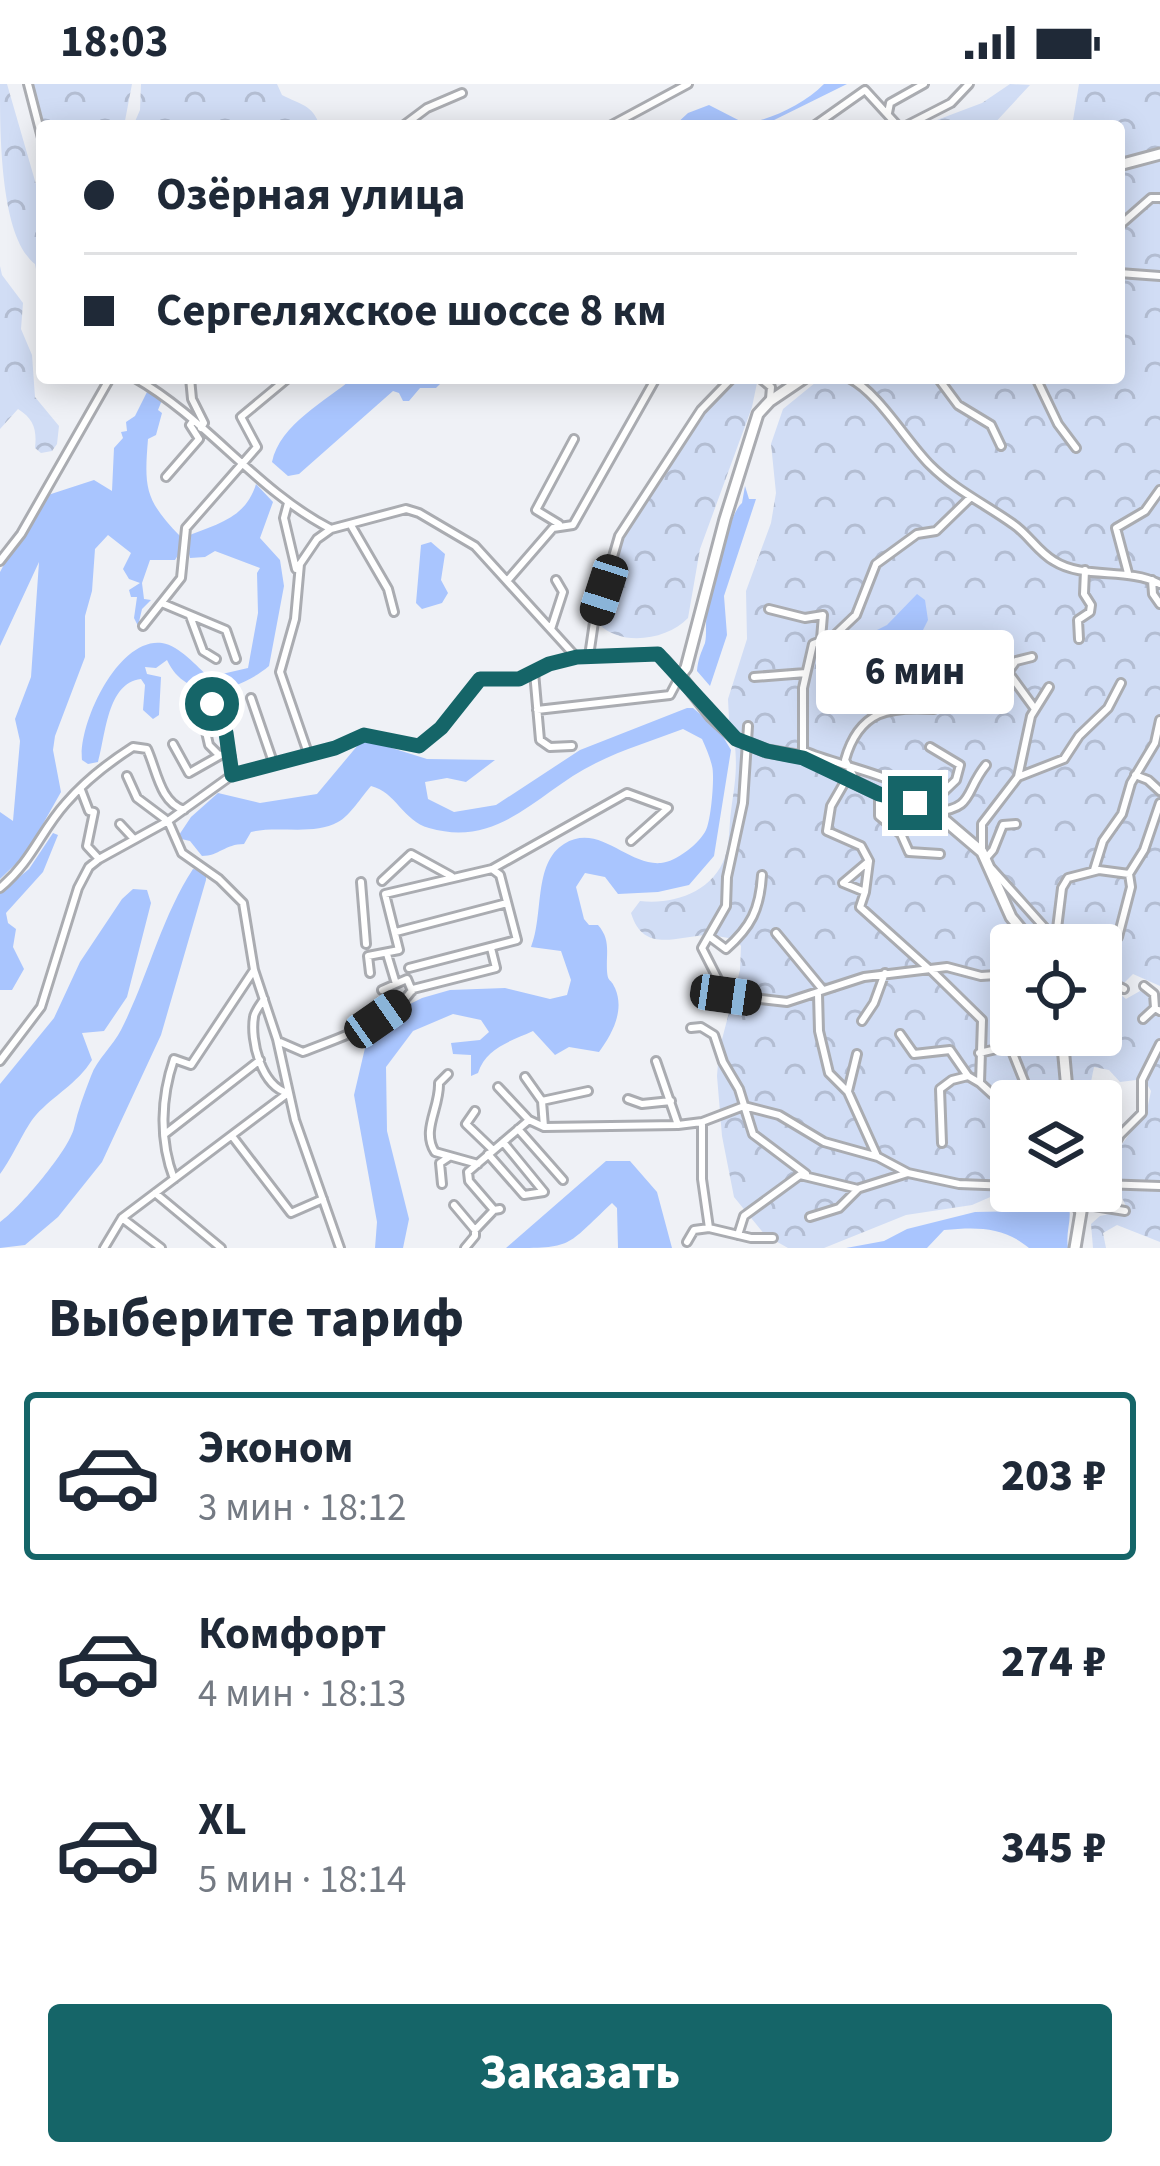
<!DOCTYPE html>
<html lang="ru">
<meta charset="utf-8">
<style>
:root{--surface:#fff;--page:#f6f6f7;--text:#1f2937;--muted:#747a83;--line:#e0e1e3;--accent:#156568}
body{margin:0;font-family:"Source Sans 3",sans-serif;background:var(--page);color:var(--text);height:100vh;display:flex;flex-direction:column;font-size:45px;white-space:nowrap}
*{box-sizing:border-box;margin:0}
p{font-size:39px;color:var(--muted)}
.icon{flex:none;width:66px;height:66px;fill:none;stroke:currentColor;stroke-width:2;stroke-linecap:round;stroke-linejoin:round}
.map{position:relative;height:1164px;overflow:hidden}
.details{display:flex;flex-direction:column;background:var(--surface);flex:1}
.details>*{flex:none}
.hud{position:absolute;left:36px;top:36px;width:1089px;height:264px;border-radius:12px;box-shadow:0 6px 30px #0003;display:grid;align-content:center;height:264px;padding:0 48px;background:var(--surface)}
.controls{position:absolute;left:990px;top:840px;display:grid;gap:24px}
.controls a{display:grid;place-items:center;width:132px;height:132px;border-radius:12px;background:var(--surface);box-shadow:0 6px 30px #0003;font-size:60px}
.end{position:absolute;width:54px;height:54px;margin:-27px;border:15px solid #156568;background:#fff;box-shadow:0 0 0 6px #fff}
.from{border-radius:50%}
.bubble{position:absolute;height:84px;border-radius:12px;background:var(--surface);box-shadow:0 6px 30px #0003;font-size:39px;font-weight:800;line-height:84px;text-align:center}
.car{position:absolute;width:36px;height:72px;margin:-36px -18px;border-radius:15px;box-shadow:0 0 9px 3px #0007;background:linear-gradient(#222 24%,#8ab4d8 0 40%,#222 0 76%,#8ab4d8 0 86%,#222 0)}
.hud b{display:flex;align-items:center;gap:42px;height:114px;font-size:45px}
.hud b+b{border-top:3px solid var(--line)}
.hud i{width:30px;height:30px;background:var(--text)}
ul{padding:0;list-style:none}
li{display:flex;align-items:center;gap:36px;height:168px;margin:0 24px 18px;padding:0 24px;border:6px solid transparent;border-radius:12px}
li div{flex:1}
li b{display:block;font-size:45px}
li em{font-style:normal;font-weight:800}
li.selected{border-color:var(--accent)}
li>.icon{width:108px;height:108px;stroke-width:1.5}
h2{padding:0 48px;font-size:54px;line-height:144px}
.cta{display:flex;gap:24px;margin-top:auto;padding:24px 48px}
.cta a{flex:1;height:138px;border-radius:12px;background:var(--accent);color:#fff;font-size:48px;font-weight:800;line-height:138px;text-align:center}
.status{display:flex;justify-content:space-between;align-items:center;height:84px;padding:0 60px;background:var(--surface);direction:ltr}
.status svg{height:33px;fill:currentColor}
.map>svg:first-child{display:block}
</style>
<div class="status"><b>18:03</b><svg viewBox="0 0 49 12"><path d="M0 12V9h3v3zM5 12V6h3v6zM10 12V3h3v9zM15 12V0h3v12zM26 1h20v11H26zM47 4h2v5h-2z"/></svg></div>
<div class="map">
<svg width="1160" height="1164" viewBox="0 0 1160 1164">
<defs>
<pattern id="forest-crowns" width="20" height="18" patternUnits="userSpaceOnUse" patternTransform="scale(3)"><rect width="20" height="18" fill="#d1ddf5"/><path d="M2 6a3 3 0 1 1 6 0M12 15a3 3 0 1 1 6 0" fill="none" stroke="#b3bdd2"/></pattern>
</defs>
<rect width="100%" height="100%" fill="#eff1f6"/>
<path fill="url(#forest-crowns)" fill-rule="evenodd" d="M0,0H7L42,121V215L35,180C0,153 0,50 0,0Z
M33,0H132L124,42H43Z
M141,0H277L282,11C301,21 312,20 320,42H133L140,26Z
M1010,0L1030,1L992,42H921L982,19Z
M1079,0H1160V902L1133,890L1116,907L1126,915L1140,907L1151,911V928L1160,931V1158L1117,1141L1103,1149L1106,1164H1093L1091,1140L1100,1132L1128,1126L1113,1096L1110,1080L1120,1078L1117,1067L1147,1026L1151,1007L1144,995L1120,998L1109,986L1094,983L1087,1017H1011V1104L972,1121L906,1131L824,1164H788L765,1151L734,1113L722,1052L717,992L719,967L740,886L741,862L736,855C726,854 716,851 706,851C675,853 643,869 631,829L640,817C673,821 713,808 725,773C730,759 729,741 731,727C735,698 738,684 734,653L724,645L729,635L728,615L747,555L746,507L771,439L776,409L771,360L783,325L821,294H1119V42H1072ZM1011,861H1101V951H1011Z
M0,182L2,191L23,219L21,245L32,271L35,313L59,342L57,360L52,367L41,369L35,364C37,346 34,335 18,325L0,345Z
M732,294H758L752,323L700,465L688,534C667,556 621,563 599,540L621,451L632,422L684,349Z"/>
<path fill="#a9c5fe" d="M824,0H847L762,42H674L688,29L709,21L746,40C774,34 804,20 824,0Z
M353,294L444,296L436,304H420L409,317H403L399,309L393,307L299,390L288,392L272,378C280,340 326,317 353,294Z
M147,308L162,316L158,326L162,329L156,351L148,355C144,404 145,416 180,452L182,465L175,476H150L142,499L144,515L151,516L142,525L138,542L134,534L137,513H131L129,506L140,499L129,495L123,485L131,469L108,451L95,465L92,507L85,532V573L55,652L53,666L61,708L26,770L0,795V728L13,737L20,657L15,635L31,593L39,478L0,562V488L14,462L48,411L94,396L112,407L114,364L123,354L121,348L127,347L126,338L135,332Z
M256,400L273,418L260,454L280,476L284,502L269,582C237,609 187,619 167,576L156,584L145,583L147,590L161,593L159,631L153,635L143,626L145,601L141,595C107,599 106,650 98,678L88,680L82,676C78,640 118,553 162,559C180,562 196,582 209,593L248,584L258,529L257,489L260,484L215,467L205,473L190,474L185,453C215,440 245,436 256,400Z
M745,402L749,415H756L724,512L727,551L710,602L697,587C698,575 701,569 705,559C707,550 705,539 707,530C711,508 728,430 742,419Z
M431,458L445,470L441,496L448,509L442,519L422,525L416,519L421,461Z
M917,510L925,516L928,536L918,556L907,561L901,555L898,564L883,561L867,571L854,570L865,560L853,558L887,541Z
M687,624H693L719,646L731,666L714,772L689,801L658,808L618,810L605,793L585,789L576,803L584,835L589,841H598C611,856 606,868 607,887C608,899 610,893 615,904C625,927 612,950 599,968L569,963L555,971L533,947C509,958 486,964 478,989L471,992V971L453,970L451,959L480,956L489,948L481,936L453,930L413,947L386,983L387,1047L409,1135L403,1164H375L377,1138L354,1011L365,964L379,944L398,926L422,914L450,906L505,904L550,915L567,911L571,896L561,867L531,863C544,832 533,779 564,760C599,738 627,782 661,779C676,778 700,759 706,746C711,737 715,691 712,682C710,673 706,664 702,655L683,645C654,656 624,665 596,679C539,706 501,765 429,744C403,737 396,708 371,702C362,712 350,732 338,738C313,752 277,741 251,748L244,760C225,760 219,772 202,772L190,757L177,754L191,733L218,709L260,719L317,710L363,655L427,675L495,676L466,698L447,694L425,698L428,715L454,728L496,721L580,666Z
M53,749L58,751L43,788L6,829L8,839L16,845L13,863L24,885L12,906H0V809L29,785Z
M193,785L206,787V796L161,951L102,1078L58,1133L25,1161L0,1164V1138C19,1125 69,1066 74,1044C78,1026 84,1010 91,992C97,975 113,962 121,946C148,893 161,834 193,785Z
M133,805L147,806L151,819L127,913L104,947L82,949L92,976C77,1000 54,1011 36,1031C25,1043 13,1073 0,1090V1000L54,934L80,878L122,815Z
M606,1077H630L657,1108L672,1164H618L617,1124L612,1119C564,1164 574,1164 506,1164Z
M1060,1115L1067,1116C1074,1134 1065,1145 1068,1164H1029C1003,1142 976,1143 944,1146L927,1164H846L884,1157L907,1145L975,1128L1035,1127Z"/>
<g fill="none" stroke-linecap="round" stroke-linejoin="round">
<g stroke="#aaacb1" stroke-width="12">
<path id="minor" d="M28,0L42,54
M888,29L890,19L924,0
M403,42L427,24L462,9
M610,42L688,0
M814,42L865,6L898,42
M906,42L951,19L969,0
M1119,142L1151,114H1160
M1119,189L1160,192
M135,294C207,335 257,407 331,445
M190,294L192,315L204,339L201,344
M760,294L771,303L770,315
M849,294C878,308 906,357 930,381C955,406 985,420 1013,440C1028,450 1038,468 1054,477C1084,496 1127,483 1160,500
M938,294L958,321L991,341L1001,362
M1036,294L1058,340L1076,364
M166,393L199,355L190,341L193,337
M288,419L284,434L296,485
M559,440L536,426L574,355
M352,443L388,505L394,528
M0,477L21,450L110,294
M1128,489L1116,444L1145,427L1160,406
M1152,496L1153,510L1160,520
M507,497L553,444L573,441L656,294
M164,520L226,546L236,575
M769,525L805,534L823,531L821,555
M190,532L203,567L216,575
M143,542L181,494L186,444L257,363L241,333L288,294
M551,545L563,508L556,496
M1079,555L1078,536L1090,528L1091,521L1084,510L1085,486
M589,572L594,538L619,452L701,326L732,294
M1032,573L1016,577L1008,588L1035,625
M534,588L540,656L550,663L572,662
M754,593L806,589
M251,614L274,681
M188,628L212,620L217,623L227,649L226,668
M748,642L743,719L727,793L726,822L702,864L726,911L787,918L864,893L947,883L981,892L1011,890
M206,648L209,661L218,670
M173,660L189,689L226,668L231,673L232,691
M930,663L960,681L956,696L931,720
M804,667C839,683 918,694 935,728C975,724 964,708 986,681
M309,672L280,588L295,535L300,480L317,455L331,445L406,425L419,429L475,462L576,573
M803,673V604L813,560L834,552L856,531L876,480L917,450L936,447L970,414
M1135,691L1148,696L1160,707
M127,692L137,714L165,735
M1018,693L1064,675L1079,652L1108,624L1121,599
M846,696L831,722L827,747L861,762L869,777L843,799L865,808L869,777
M856,697L845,676C859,626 890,622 934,625L968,590L978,570L942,555L909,565
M81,706L89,727L94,728L87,762L99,775
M879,710V732L901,750L909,768L940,770
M168,737L182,769L219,795L243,819L254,886L277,955L295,1036L340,1164
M120,740L133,754
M982,768V740L1018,693L1031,632L1049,603
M986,774L993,766L1003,741L1016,740
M992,785L1060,861
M1094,786L1103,757L1122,730L1131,699L1155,659L1160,636
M382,797L411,770L451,792
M361,798L366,860
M0,804C33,776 40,748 66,719C85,697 108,679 133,663L147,665C157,687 160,718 184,726
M865,808L860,823L929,885
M396,848L507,819
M776,849L823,906
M710,853L726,865C751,843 760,825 762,791
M1118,853L1131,803L1129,790L1144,766L1160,719
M1055,861L1062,804L1068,794L1099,786L1129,790
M387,870L396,900
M409,884L517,856L500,791L492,785
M931,886L982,936L980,999L992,1010L1028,1005
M370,889L368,872L399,866L385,810L492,785L627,709L668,724L631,757
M1101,894L1124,905
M1144,902L1154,910L1155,924L1160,927
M382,906L407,895L412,907
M818,910L819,947L829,989L848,1008L876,1070
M1143,935L1155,924
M862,937L874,919L885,889
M691,944L701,943L714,951L723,978L739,1005L753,1050L806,1090
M900,950L914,970L950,966L968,992L980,999
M280,958L303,968C341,953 389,939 413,905L496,884L491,864
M979,969L1010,962L1032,1017
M0,977L41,923L78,804L89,783L99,775L168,737L232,691L335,664L364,651L419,662L441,644L480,594L519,595L549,580L577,573L651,569L665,575L680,592L670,611L537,626
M656,977L678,1041
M448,990L439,999C440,1024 421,1046 435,1068L478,1080
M525,993L542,1017L544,1043
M498,1003L529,1036L544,1043L678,1041L702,1038L744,1022L779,1031L824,1058L878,1073L908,1089L959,1100L1011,1102
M848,1007L857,970
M628,1015L642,1020L671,1017
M542,1017L588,1007
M475,1027L466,1040L493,1066
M1003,1034L1004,1047L1011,1052
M702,1038V1095L709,1144L751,1154H773
M518,1045L563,1096
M165,1050L260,976
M232,1052L291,1129L323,1115
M942,1059L940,1005L952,996L968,992
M488,1070L524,1111L544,1108L503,1058
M1101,1084L1120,1051L1142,1029V996L1160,960
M174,1095C159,1056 161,1013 174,975L191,981L254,886
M442,1100L440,1079L449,1073
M1101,1100L1160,1102
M860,1104L908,1089
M155,1109L221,1164
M454,1121L475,1146L494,1126
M1088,1121L1125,1127
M500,1125L494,1126L469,1097L468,1088L529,1036
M122,1134L161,1164
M738,1151L744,1132L800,1091L858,1105L839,1124L810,1133
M687,1158L694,1146L709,1144
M104,1164L122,1134L288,1009C261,1002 250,956 254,933C254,929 262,918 264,915
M465,1164L475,1152V1146"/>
</g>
<g stroke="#aaacb1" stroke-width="15">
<path id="major" d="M1119,81L1160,70
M804,294L770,317L758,330L725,435L686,584L680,592L711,632L736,655L767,667L803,673L879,710L935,728L982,768L1011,833L1034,861
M1062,951L1068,1017
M1069,1107L1081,1128L1075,1164"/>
</g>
<use href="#minor" stroke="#fff" stroke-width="6"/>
<use href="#major" stroke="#fff" stroke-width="9"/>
</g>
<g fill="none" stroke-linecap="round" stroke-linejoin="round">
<path stroke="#156568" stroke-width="15" d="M212,620L217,622L226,649L232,691L335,664L364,651L419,662L441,644L480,595H519L549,580L577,573L658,570L736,655L767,667L803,674L879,710L915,719"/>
</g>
</svg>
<div class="controls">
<a><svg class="icon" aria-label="locate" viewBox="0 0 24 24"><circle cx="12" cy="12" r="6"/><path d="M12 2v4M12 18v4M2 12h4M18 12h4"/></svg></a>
<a><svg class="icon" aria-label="layers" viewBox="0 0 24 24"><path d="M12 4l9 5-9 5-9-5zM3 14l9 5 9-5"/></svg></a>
</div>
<i class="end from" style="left:212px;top:620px"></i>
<i class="end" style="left:915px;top:719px"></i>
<div class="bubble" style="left:816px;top:546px;width:198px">6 мин</div>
<i class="car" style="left:604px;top:506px;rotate:198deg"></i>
<i class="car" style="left:726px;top:911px;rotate:98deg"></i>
<i class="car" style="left:378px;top:935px;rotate:55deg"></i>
<div class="hud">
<b><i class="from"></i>Озёрная улица</b>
<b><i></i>Сергеляхское шоссе 8 км</b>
</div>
</div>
<section class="details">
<h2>Выберите тариф</h2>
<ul>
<li class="selected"><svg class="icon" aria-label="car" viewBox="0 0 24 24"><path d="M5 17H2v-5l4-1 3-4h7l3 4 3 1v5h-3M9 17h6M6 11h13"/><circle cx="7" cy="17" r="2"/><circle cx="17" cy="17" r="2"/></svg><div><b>Эконом</b><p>3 мин · 18:12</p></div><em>203 ₽</em></li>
<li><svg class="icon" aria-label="car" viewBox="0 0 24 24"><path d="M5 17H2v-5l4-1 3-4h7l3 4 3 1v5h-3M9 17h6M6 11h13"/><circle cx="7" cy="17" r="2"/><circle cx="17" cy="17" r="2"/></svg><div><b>Комфорт</b><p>4 мин · 18:13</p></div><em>274 ₽</em></li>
<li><svg class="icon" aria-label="car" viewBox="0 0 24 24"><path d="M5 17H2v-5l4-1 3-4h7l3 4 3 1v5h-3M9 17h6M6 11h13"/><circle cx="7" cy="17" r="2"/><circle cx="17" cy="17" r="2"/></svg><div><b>XL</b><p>5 мин · 18:14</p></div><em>345 ₽</em></li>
</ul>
<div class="cta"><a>Заказать</a></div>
</section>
